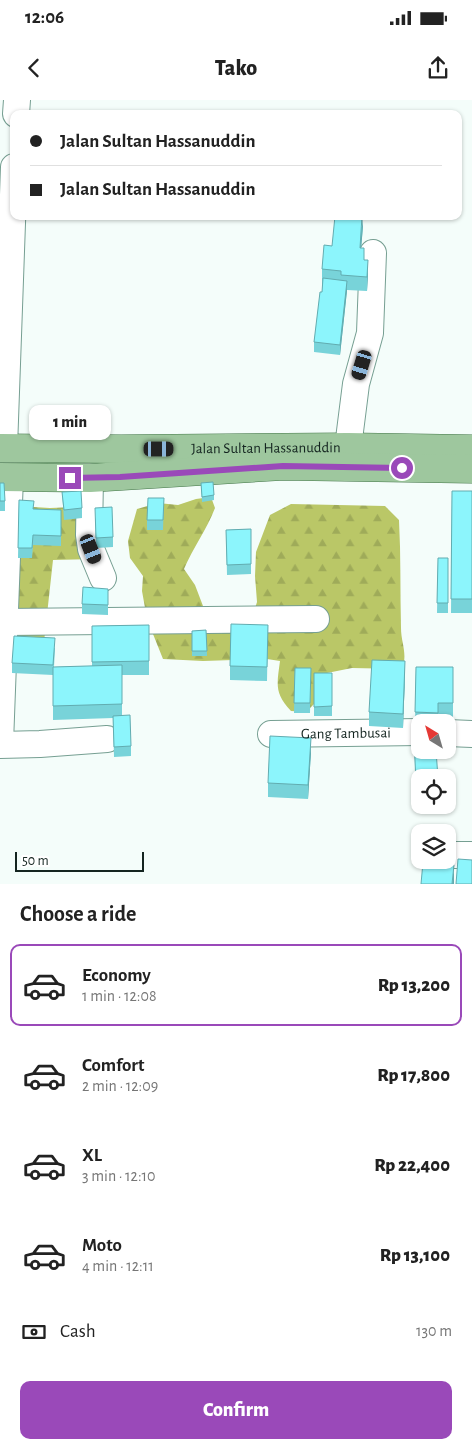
<!DOCTYPE html>
<meta charset="utf-8">
<style>
:root{--surface:#fff;--page:#f6f6f6;--text:#222;--muted:#767676;--line:#e0e0e0;--accent:#9a49b9}
body{margin:0;font-family:"Alegreya Sans",sans-serif;background:var(--page);color:var(--text);height:100vh;display:flex;flex-direction:column;font-size:19px;white-space:nowrap}
*{box-sizing:border-box;margin:0}
p{font-size:16px;color:var(--muted)}
.icon{flex:none;width:28px;height:28px;fill:none;stroke:currentColor;stroke-width:2;stroke-linecap:round;stroke-linejoin:round}
.map{position:relative;height:784px;overflow:hidden}
.details{display:flex;flex-direction:column;background:var(--surface);flex:1}
.details>*{flex:none}
.guide{position:absolute;left:10px;top:10px;width:452px;height:110px;border-radius:10px;box-shadow:0 1px 4px #0004;display:grid;align-content:center;height:110px;padding:0 20px;background:var(--surface)}
.needle{width:32px;rotate:323deg}
.fabs{position:absolute;left:411px;top:614px;display:grid;gap:10px}
.fabs a{display:grid;place-items:center;width:45px;height:45px;border-radius:10px;background:var(--surface);box-shadow:0 1px 4px #0004;font-size:25px}
.scale{position:absolute;left:15px;bottom:12px;width:129px;box-sizing:border-box;padding-left:5px;border:2px solid #142520;border-top:0;font-size:14px;line-height:18px;white-space:nowrap;color:#142520;-webkit-text-stroke:4px #fff;paint-order:stroke}
.end{position:absolute;width:22px;height:22px;margin:-11px;border:6px solid #9a49b9;background:#fff;box-shadow:0 0 0 2px #fff}
.from{border-radius:50%}
.bubble{position:absolute;height:35px;border-radius:10px;background:var(--surface);box-shadow:0 1px 4px #0004;font-size:16px;font-weight:800;line-height:35px;text-align:center}
.car{position:absolute;width:15px;height:30px;margin:-15px -8px;border-radius:6px;box-shadow:0 0 4px 1px #0007;background:linear-gradient(#222 24%,#8ab4d8 0 40%,#222 0 76%,#8ab4d8 0 86%,#222 0)}
.guide b{display:flex;align-items:center;gap:18px;height:48px;font-size:19px}
.guide b+b{border-top:1px solid var(--line)}
.guide i{width:12px;height:12px;background:var(--text)}
ul{padding:0;list-style:none}
li{display:flex;align-items:center;gap:15px;height:82px;margin:0 10px 8px;padding:0 10px;border:2px solid transparent;border-radius:10px}
li div{flex:1}
li b{display:block;font-size:19px}
li em{font-style:normal;font-weight:800}
li.active{border-color:var(--accent)}
li>.icon{width:45px;height:45px;stroke-width:1.5}
h2{padding:0 20px;font-size:22px;line-height:60px}
.pay{display:flex;align-items:center;gap:12px;height:55px;padding:0 20px;font-size:19px}
.pay p{margin-inline-start:auto}
.action{display:flex;gap:10px;margin-top:auto;padding:10px 20px}
.action a{flex:1;height:58px;border-radius:10px;background:var(--accent);color:#fff;font-size:20px;font-weight:800;line-height:58px;text-align:center}
.status{display:flex;justify-content:space-between;align-items:center;height:35px;padding:0 25px;background:var(--surface);direction:ltr}
.status svg{height:14px;fill:currentColor}
header{display:flex;justify-content:space-between;align-items:center;height:65px;padding:0 20px;background:var(--surface);font-size:22px;font-weight:800}
.map>svg:first-child{display:block}
</style>
<div class="status"><b>12:06</b><svg viewBox="0 0 49 12"><path d="M0 12V9h3v3zM5 12V6h3v6zM10 12V3h3v9zM15 12V0h3v12zM26 1h20v11H26zM47 4h2v5h-2z"/></svg></div>
<header><svg class="icon" aria-label="back" viewBox="0 0 24 24"><path d="M15 5l-7 7 7 7"/></svg>Tako<svg class="icon" aria-label="share" viewBox="0 0 24 24"><path d="M12 15V3M7 8l5-5 5 5M5 13v7h14v-7"/></svg></header>
<div class="map">
<svg width="472" height="784" viewBox="0 0 472 784">
<defs>
<pattern id="forest-firs" width="22" height="20" patternUnits="userSpaceOnUse" patternTransform="scale(1.25)"><rect width="22" height="20" fill="#bac767"/><path d="M5 1l3.5 6h-7zM16 11l3.5 6h-7z" fill="#9fab59"/></pattern>
</defs>
<rect width="100%" height="100%" fill="#f4fdfa"/>
<path fill="url(#forest-firs)" d="M211,397L215,408C207,429 193,448 184,469L195,485L203,506L207,511L253,515L257,502L255,476L256,452L270,415L291,404L385,406L399,420C401,456 400,492 401,528C401,543 408,554 402,569L352,568L322,574L318,600L306,612L291,611C274,593 277,584 280,561L267,559L203,561L163,559L147,519L142,491L143,476L130,458L128,441L137,409L158,403L178,405L196,399Z
M0,405L50,408L99,406L96,459L53,460L44,542L0,540Z"/>
<g fill="none" stroke-linecap="round" stroke-linejoin="round">
<g stroke="#769f92" stroke-width="28">
<g id="minor">
<path d="M16,14L17,0"/>
<path d="M348,347L356,284L370,233L373,153"/>
<path d="M4,348L14,67"/>
<path d="M90,378L89,435L91,449L103,478"/>
<path d="M6,522L316,519"/>
<path d="M448,633L472,634"/>
<path id="s1" d="M271,634L420,632"/>
<path d="M0,643L10,377"/>
<path d="M0,645L40,644L107,639"/>
<path d="M448,755H472"/>
</g>
</g>
<g stroke="#437648" stroke-width="29">
<g id="major">
<path id="s2" d="M0,348L121,349L348,347L472,349"/>
<path d="M0,377L90,378L283,366L472,369"/>
</g>
</g>
<use href="#minor" stroke="#fff" stroke-width="26"/>
<use href="#major" stroke="#9ec79e" stroke-width="28"/>
</g>
<path fill="#78d3d9" d="M363,126L361,148L368,174L367,191L347,190L340,255L314,252V242L323,184H322V169L332,146Z
M0,383L5,401V411H0Z
M201,383L214,395V400L202,402Z
M452,391H472V513H451Z
M62,392L82,408V418L64,420Z
M164,398L163,430H147V420Z
M19,400L34,409L61,410V446L33,445L32,458H18Z
M95,418L113,437V447L96,448Z
M251,429V474L227,475L226,430Z
M438,458H448V513H437Z
M108,499V515L82,514V504Z
M149,525V575H122V615L131,646V656L114,657L113,618L53,620V575L12,573V563L55,548L54,567L92,566V526Z
M268,525L267,581L230,580V566Z
M206,530L207,556H192V531Z
M416,567H453V618L438,617V622H420V627H415Z
M295,568H311L310,613H294Z
M314,573H332V616H314Z
M405,575L403,628L369,626V612Z
M414,637L420,678V694H416Z
M311,652L308,699L268,697V683Z"/>
<path fill="#62acb0" d="M363,116V126L360,162V148Z
M368,160V174L367,191V177Z
M347,181V191L340,255V245Z
M405,561V575L403,628V614Z
M311,638V652L308,699V685Z
M454,765V784H452Z"/>
<path fill="#8cf5fc" stroke="#62acb0" d="M335,116H362L360,148H364V160H368L367,177L341,175V171L322,169L324,145L332,146Z
M323,178L347,181L340,245L314,242L320,192H322Z
M213,382L214,395L202,397L201,383Z
M0,383H4L5,401H0Z
M81,391L82,408L64,410L62,392Z
M452,391H472V499H451Z
M148,398H164L163,420H147Z
M19,400L34,401L33,409L61,410V436L33,435L32,448H18Z
M112,407L113,437L96,438L95,408Z
M251,429V464L227,465L226,430Z
M438,458H448V503H437Z
M83,487L108,489V505L82,504Z
M231,524L268,525L267,567L230,566Z
M149,525V561L92,562V526Z
M206,530L207,551H192V531Z
M14,536L55,538L53,565L12,563Z
M372,560L405,561L403,614L369,612Z
M122,565V604L53,606V567Z
M416,567H453V603H438V613L415,612Z
M295,568H311L310,603H294Z
M314,573H332V606L314,607Z
M130,615L131,646L114,647L113,616Z
M270,636L311,638L308,685L268,683Z
M414,637H420V650H436L438,678H420V684H416Z
M458,759L472,760V784H456Z
M423,762L454,765L452,784H421Z"/>
<g fill="none" stroke-linecap="round" stroke-linejoin="round">
<path stroke="#9a49b9" stroke-width="6" d="M70,378L120,377L283,366L402,368"/>
</g>
<g text-anchor="middle" stroke-width="4" stroke-linejoin="round" paint-order="stroke">
<g font-size="15" fill="#142520" stroke="#fff">
<text dy="5" stroke="none"><textPath href="#s2" startOffset="266">Jalan Sultan Hassanuddin</textPath></text>
<text dy="5" stroke="none"><textPath href="#s1" startOffset="75">Gang Tambusai</textPath></text>
</g>
</g>
</svg>
<div class="fabs">
<a><svg class="needle" viewBox="-14 -14 28 28"><path d="M0-13l5 13h-10z" fill="#e53935"/><path d="M0 13l5-13h-10z" fill="#767676"/></svg></a>
<a><svg class="icon" aria-label="locate" viewBox="0 0 24 24"><circle cx="12" cy="12" r="6"/><path d="M12 2v4M12 18v4M2 12h4M18 12h4"/></svg></a>
<a><svg class="icon" aria-label="layers" viewBox="0 0 24 24"><path d="M12 4l9 5-9 5-9-5zM3 14l9 5 9-5"/></svg></a>
</div>
<div class="scale">50 m</div>
<i class="end from" style="left:402px;top:368px"></i>
<i class="end" style="left:70px;top:378px"></i>
<div class="bubble" style="left:29px;top:305px;width:82px">1 min</div>
<i class="car" style="left:362px;top:265px;rotate:197deg"></i>
<i class="car" style="left:159px;top:349px;rotate:90deg"></i>
<i class="car" style="left:91px;top:449px;rotate:158deg"></i>
<div class="guide">
<b><i class="from"></i>Jalan Sultan Hassanuddin</b>
<b><i></i>Jalan Sultan Hassanuddin</b>
</div>
</div>
<section class="details">
<h2>Choose a ride</h2>
<ul>
<li class="active"><svg class="icon" aria-label="car" viewBox="0 0 24 24"><path d="M5 17H2v-5l4-1 3-4h7l3 4 3 1v5h-3M9 17h6M6 11h13"/><circle cx="7" cy="17" r="2"/><circle cx="17" cy="17" r="2"/></svg><div><b>Economy</b><p>1 min · 12:08</p></div><em>Rp 13,200</em></li>
<li><svg class="icon" aria-label="car" viewBox="0 0 24 24"><path d="M5 17H2v-5l4-1 3-4h7l3 4 3 1v5h-3M9 17h6M6 11h13"/><circle cx="7" cy="17" r="2"/><circle cx="17" cy="17" r="2"/></svg><div><b>Comfort</b><p>2 min · 12:09</p></div><em>Rp 17,800</em></li>
<li><svg class="icon" aria-label="car" viewBox="0 0 24 24"><path d="M5 17H2v-5l4-1 3-4h7l3 4 3 1v5h-3M9 17h6M6 11h13"/><circle cx="7" cy="17" r="2"/><circle cx="17" cy="17" r="2"/></svg><div><b>XL</b><p>3 min · 12:10</p></div><em>Rp 22,400</em></li>
<li><svg class="icon" aria-label="car" viewBox="0 0 24 24"><path d="M5 17H2v-5l4-1 3-4h7l3 4 3 1v5h-3M9 17h6M6 11h13"/><circle cx="7" cy="17" r="2"/><circle cx="17" cy="17" r="2"/></svg><div><b>Moto</b><p>4 min · 12:11</p></div><em>Rp 13,100</em></li>
</ul>
<div class="pay"><svg class="icon" aria-label="cash" viewBox="0 0 24 24"><path d="M3 7h18v10H3z"/><circle cx="12" cy="12" r="2"/></svg>Cash<p>130 m</p></div>
<div class="action"><a>Confirm</a></div>
</section>
